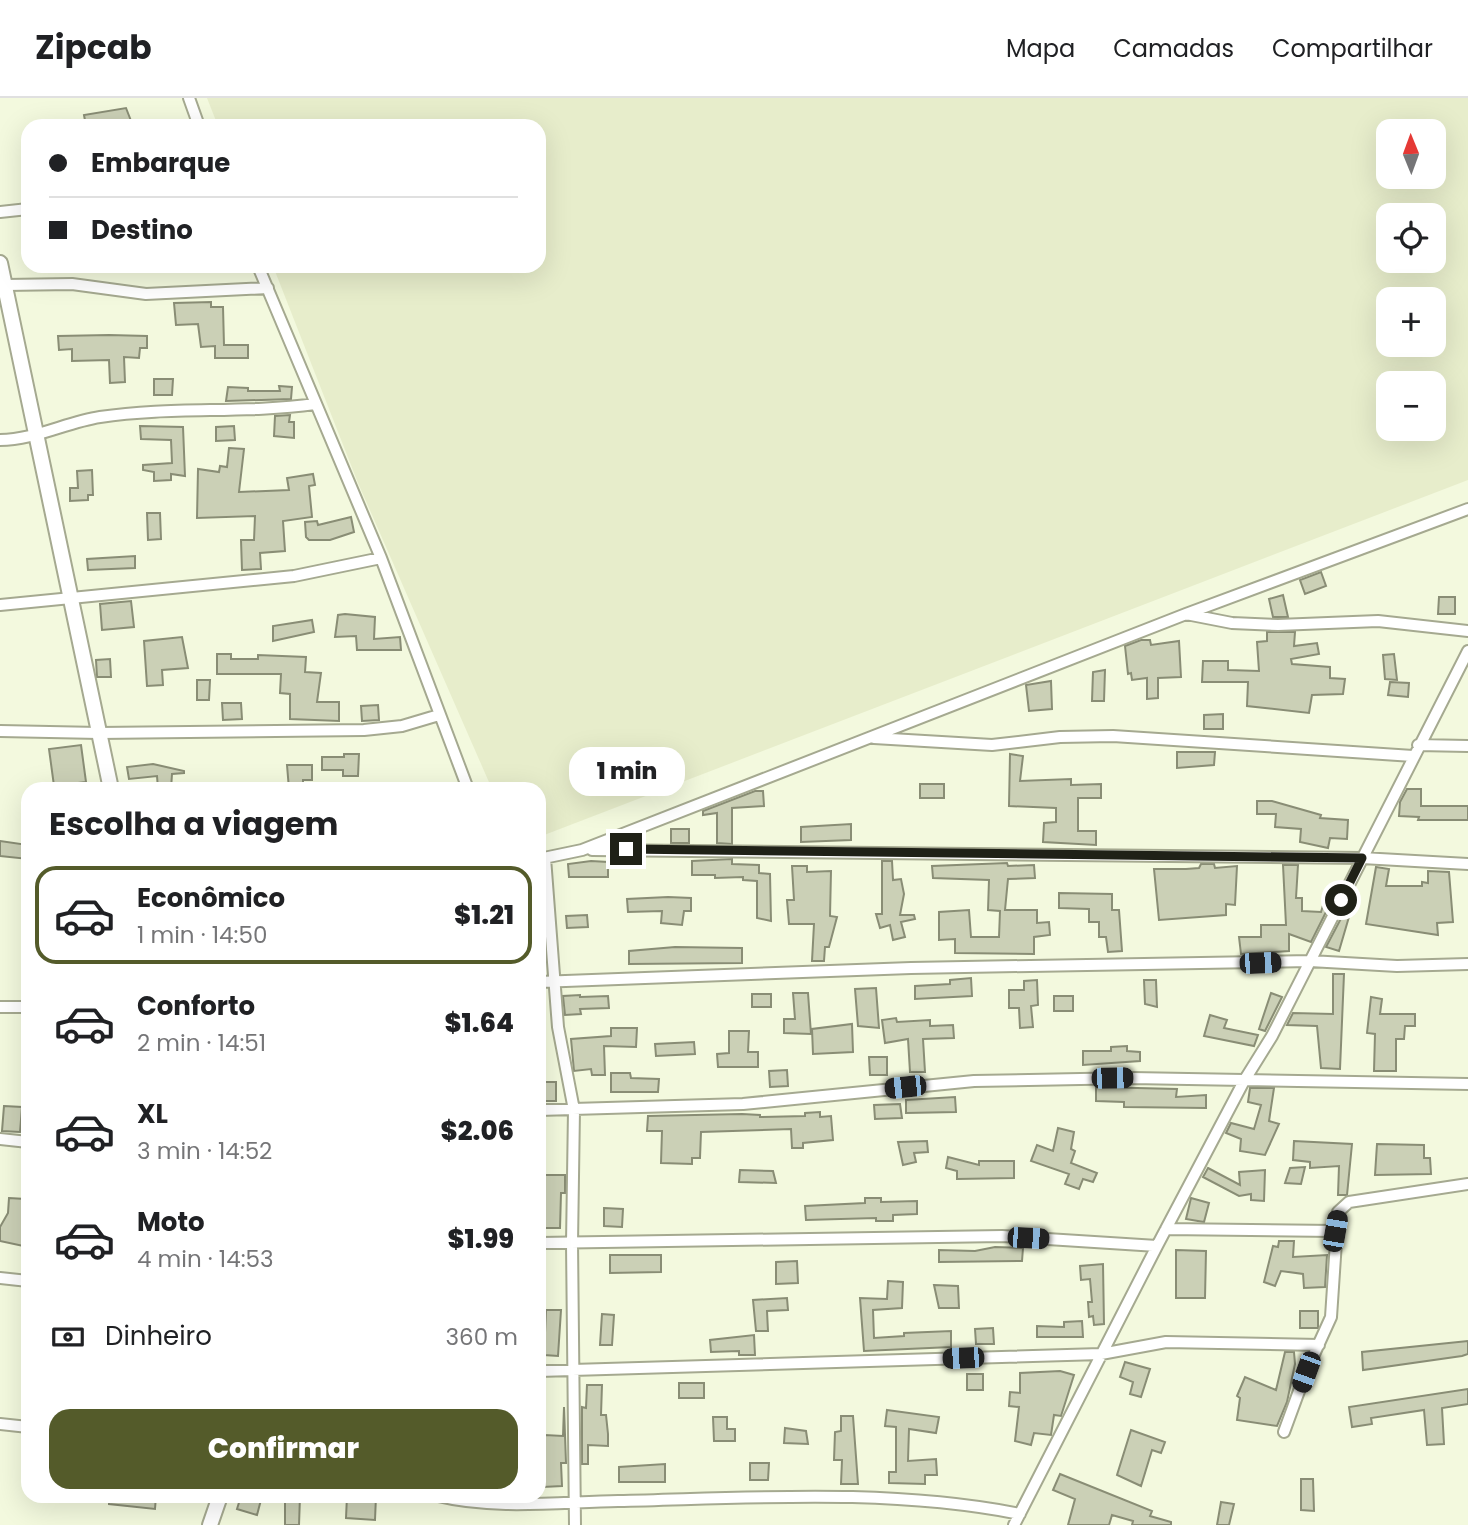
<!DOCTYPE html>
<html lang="pt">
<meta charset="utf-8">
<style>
:root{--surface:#fff;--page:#f2f2f2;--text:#202124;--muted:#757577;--line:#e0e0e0;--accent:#545b2a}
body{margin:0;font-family:Poppins,sans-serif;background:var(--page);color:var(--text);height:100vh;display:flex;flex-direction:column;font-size:26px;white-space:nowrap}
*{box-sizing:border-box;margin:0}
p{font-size:23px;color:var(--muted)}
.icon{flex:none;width:38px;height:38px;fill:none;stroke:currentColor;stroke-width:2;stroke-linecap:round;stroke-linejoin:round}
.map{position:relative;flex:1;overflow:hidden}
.panel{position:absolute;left:21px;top:684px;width:525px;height:721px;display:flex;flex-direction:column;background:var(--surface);border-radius:21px;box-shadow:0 7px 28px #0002}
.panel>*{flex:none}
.banner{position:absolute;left:21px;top:21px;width:525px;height:154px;border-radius:21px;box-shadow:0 7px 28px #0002;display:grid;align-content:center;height:154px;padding:0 28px;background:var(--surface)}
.needle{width:46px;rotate:359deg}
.fabs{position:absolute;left:1376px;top:21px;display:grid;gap:14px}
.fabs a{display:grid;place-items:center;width:70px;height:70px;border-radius:14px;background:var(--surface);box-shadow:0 7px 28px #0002;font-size:35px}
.end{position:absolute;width:32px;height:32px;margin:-16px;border:9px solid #1f2117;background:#fff;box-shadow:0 0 0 4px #fff}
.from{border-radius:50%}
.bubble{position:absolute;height:49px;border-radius:21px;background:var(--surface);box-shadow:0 7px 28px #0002;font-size:23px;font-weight:800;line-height:49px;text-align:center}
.car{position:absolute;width:21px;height:42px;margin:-21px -10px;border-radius:9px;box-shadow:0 0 5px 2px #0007;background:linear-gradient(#222 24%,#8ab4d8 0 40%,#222 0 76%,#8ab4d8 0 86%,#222 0)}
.banner b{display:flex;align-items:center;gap:24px;height:66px;font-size:26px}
.banner b+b{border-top:2px solid var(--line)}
.banner i{width:18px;height:18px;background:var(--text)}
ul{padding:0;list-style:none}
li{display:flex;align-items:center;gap:21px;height:98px;margin:0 14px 10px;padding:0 14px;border:4px solid transparent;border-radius:21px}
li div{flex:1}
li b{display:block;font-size:26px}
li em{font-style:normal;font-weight:800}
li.active{border-color:var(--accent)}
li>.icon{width:63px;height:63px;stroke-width:1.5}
h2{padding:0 28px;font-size:32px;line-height:84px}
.pay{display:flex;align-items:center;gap:18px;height:77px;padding:0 28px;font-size:26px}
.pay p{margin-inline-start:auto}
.button{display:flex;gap:14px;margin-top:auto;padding:14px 28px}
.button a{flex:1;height:80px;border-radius:21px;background:var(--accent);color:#fff;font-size:28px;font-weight:800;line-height:80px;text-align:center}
header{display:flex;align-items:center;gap:42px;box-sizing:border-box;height:98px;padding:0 35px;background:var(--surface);border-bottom:2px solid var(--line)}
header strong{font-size:33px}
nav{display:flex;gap:38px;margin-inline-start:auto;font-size:24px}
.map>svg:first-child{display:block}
</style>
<header>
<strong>Zipcab</strong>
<nav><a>Mapa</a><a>Camadas</a><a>Compartilhar</a></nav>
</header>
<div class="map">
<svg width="1468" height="1427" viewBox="0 0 1468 1427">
<rect width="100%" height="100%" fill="#f3f9de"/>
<path fill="#e7edcb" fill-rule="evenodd" d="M207,0H1468V382L539,739V691H492L358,385L273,168H539V28H218ZM1388,33H1433V79H1388ZM1388,117H1433V163H1388ZM1388,201H1433V247H1388ZM1388,285H1433V331H1388Z"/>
<path fill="#cbd0b6" stroke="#898d75" stroke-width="2" d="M126,10L133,28H86L84,17Z
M211,204V209H223L224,247H248V260H215V248L201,249L198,226L176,227L174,205Z
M109,237L147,238V250H140L139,260L124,259L125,284L110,285L109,262L72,263V251L59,252L58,238Z
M154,281H173L172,297H154Z
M279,288L292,289L291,301L226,303L228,289L248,290V293H280Z
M290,317L289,324H294V340L274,338L275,318Z
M140,328L183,329L185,378L171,376V382L154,383V374L143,372V367L172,365L171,342L141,341Z
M234,328L235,342L216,343V329Z
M229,350L244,351L239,394L289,392L287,380L313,376L315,387L309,388L312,419L283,423L285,453L260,455L261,471L242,472L241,442H254L255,418L197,420L198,371L219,374L220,368L227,369Z
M92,372L93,397H88V402L70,403V390H78L77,373Z
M147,415H160L161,441L148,442Z
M351,419L354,434L330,442H309L306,439L305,424L317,423L318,427Z
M135,458V470L88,472L87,461Z
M1321,474L1326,488L1305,496L1300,482Z
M1283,497L1288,519H1273L1269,501Z
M1439,499H1455V516H1438Z
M131,503L134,529L102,532L100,506Z
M345,516L375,519L374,541L400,539L401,552H357L356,538L335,539L338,517Z
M312,522L314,534L273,543V528Z
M1267,534H1295L1294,548L1317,545L1319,556L1291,561L1292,566L1330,569V580L1345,581L1343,596L1312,597L1309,615L1247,608L1248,584H1202L1203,563H1228V572L1259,573L1257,544L1267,543Z
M182,539L188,570L162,572L163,587L147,588L144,543Z
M1141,542H1150L1151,547L1179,543L1181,579L1158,580V600L1147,601V580L1132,582L1131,575L1128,576L1125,548Z
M217,556H231V561H258V557L306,559L305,574L321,575L317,604H339V623L290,621V596L280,595L281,576H217Z
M1394,556L1397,582L1385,581L1383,557Z
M110,561L111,579H97L96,562Z
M1105,572L1104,603H1092L1093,574Z
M197,582H210L209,602H197Z
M1051,583L1052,611L1029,613L1026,587Z
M1390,584L1409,585L1408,599L1388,597Z
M222,605H241L242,621L223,622Z
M378,607L379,622L362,623L361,608Z
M1223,616V631H1204V617Z
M81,647L86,684L54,688L49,651Z
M1177,654H1215L1214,667L1177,670Z
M344,656H359L358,678H343V672H322V659H344Z
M1010,656L1023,658L1020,683L1071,681V687L1101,686V700H1078V733H1096V747L1043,744L1044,725L1056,724V710L1009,708Z
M153,666L184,673V675L172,676L171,691H158L157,678L129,681L127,669Z
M287,667H312V682H303V691H289Z
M920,686H944V700H920Z
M1407,691H1421V708H1468V722H1418L1419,719L1399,718L1400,704Z
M755,693H763L764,708L732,710V746L717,745V715L703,717V713Z
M1257,703H1272L1321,717L1320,720L1348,722L1347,741L1330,740L1328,750L1300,744L1301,731L1275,729L1276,716H1257Z
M851,726V742L801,744V729Z
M671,731H689V745H671Z
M0,743L28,747V761L0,758Z
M732,761V766L759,767V775L770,776L771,823L757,820V783L743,782V779L715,780V777H692V763Z
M591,763L608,764V779H569L568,766Z
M882,763H892L893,782L901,781L904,796L900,817H914L915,821L901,824L905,839L893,842L890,827L880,830L876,816H882Z
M1007,765L1008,768L1034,767L1035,780L1008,781L1005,812H1037V825L1049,824L1050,837L1034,839V856L955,855V841L939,842V814L969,812L971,839H999L1000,813L988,812L989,782L933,780L932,768Z
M1201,766H1214L1215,770L1237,768L1235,807L1226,806V817L1159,822L1154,771H1186L1199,770Z
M1283,767H1298L1296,800H1302V813L1321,814L1324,804L1330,806L1311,844L1289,836V853L1241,856L1239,839H1261V827H1286Z
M792,768H807V774L831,773L830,818L837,819L829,849H825L824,863H812L814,826H789L787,802H794Z
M1376,769L1389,771L1386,788H1422V784L1428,785V773L1449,774L1453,824L1437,825L1438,837L1366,826Z
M1059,795L1112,796V812H1119L1122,853L1108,854L1106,839H1099V824H1089V811L1059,810Z
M668,799L691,800V813H684L682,827L661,825L662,813L628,814L627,801Z
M1346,811L1351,812L1339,853L1326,849Z
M587,817L588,829L567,830L566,818Z
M675,849L742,850V865L629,866V853Z
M1333,876H1344L1340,971L1321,970L1317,928L1287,927L1293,915L1333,916Z
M971,880L972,898L915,901V888L950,886V882Z
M1037,882L1038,907L1031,908L1033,929L1020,930L1019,910H1009V892H1024V883Z
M1144,882H1156L1157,909L1145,906Z
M876,890L879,930L858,928L855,891Z
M793,895H808L811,936L784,935V921H795Z
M1271,895L1282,899L1265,933L1259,931Z
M752,896H771V909H752Z
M580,897V899L608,898L609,910L580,911L581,916L565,917L563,898Z
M1054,898H1073V913H1054Z
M1371,899L1382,901L1380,916H1415V928H1405L1404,941H1396V973H1374L1375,936L1367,935Z
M1210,917L1227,922L1224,930L1258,937L1254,948L1204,938Z
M896,920L897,924L930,922V928L953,927L954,940L923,941L925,974H910L908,941L885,945L882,922Z
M852,926L853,954L813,956L812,931Z
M611,930H637L636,949L604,948L605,977H592L591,971L574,973L571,941L611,938Z
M729,933H749L748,954H758V969H718L717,956L729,955Z
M694,944L695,956L656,958L655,946Z
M1127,948V953L1140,954V963L1083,967V953H1111V949Z
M869,959H887V977H870Z
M787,972L788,988L770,989L769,973Z
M611,975H630L631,980L659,981L658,994H611Z
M539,984H556V1003H539Z
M1096,989L1177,991L1176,999L1206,997V1010L1124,1009V1004L1096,1003Z
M1250,990H1274L1269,1023L1279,1026L1265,1057L1240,1053L1241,1041L1226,1035L1231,1025L1254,1031L1261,1007L1248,1004Z
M955,999L956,1014L906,1015V1002Z
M900,1006L902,1020L875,1021L874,1007Z
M4,1008L22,1009L20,1034L2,1033Z
M820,1014V1019L831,1018L833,1042L803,1045V1050H792L791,1031L701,1034L700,1060H692V1066L661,1065L662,1033H647L648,1018L742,1016L760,1017V1019L805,1018V1015Z
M1058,1030L1074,1034L1071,1051L1075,1053L1071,1065L1097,1075L1093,1084L1083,1081L1079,1091L1065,1086L1069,1076L1031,1063L1037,1047L1053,1053Z
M927,1043L928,1054L914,1055L916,1064L903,1067L898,1044Z
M1294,1043L1352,1046L1347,1097H1338L1339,1068L1310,1070V1064L1293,1062Z
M1377,1046L1424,1047V1060H1430L1431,1076L1375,1077Z
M948,1059L979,1067V1063H1014V1080L957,1081V1073L946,1070Z
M1305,1069L1301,1086L1285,1085L1290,1070Z
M1208,1070L1240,1087L1239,1074L1265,1072L1264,1103L1251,1102V1096L1239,1098L1203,1079Z
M740,1072L773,1073L776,1085L739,1084Z
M544,1077H565V1095H561L560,1130H545Z
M9,1100L25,1101L28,1149L0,1143V1129L8,1115Z
M865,1100H881V1104L917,1103V1116L893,1117V1123H876V1120L806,1122L805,1108L865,1105Z
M1191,1100L1209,1105L1204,1124L1186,1121Z
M604,1110L623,1111L622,1129L604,1128Z
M1279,1143H1294L1293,1159L1327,1157L1325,1189L1304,1190L1303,1176L1281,1173L1275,1188L1264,1184L1273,1148L1278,1149Z
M995,1149L1023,1150L1022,1163L939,1164V1152L975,1153Z
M1176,1152L1206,1153L1205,1200H1176Z
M610,1157H661V1174L610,1175Z
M797,1163L798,1185L776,1186V1164Z
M1103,1166L1104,1226L1094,1227L1093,1218L1089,1219L1088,1204H1092L1090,1181L1081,1182L1080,1168Z
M888,1183L903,1184L902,1210L873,1212L874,1240L904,1238V1235L951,1233V1249L864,1253L860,1200L887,1201Z
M934,1187L958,1188L959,1210H939Z
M787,1200L788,1212L767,1213L768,1233H756L753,1202Z
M546,1212H561L558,1258L544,1257Z
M1300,1213H1318V1230H1300Z
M602,1216L614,1217L612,1247H600Z
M1082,1223L1083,1239H1037V1228L1064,1229V1224Z
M993,1230L994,1246H976L975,1231Z
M754,1237L755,1257H739V1253L711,1254L710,1242Z
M1468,1243V1256L1462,1258L1363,1272L1362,1254Z
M1285,1254H1294L1295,1266L1287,1304L1277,1328L1237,1322L1240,1300L1237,1298L1245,1279L1276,1292Z
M1125,1264L1150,1271L1141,1299L1130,1296L1133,1284L1120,1279Z
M1060,1273L1074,1277L1061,1318L1054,1317L1051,1337L1034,1335L1031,1347L1015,1343L1019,1309L1009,1308L1010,1294L1020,1295V1275Z
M967,1276H983V1292H967Z
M679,1285H704V1300H679Z
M587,1287H602L601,1317H606L608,1336V1348L588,1347V1366H582V1309L586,1310Z
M1468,1291V1306L1442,1310L1444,1346L1427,1347L1424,1312L1371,1320L1372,1326L1352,1329L1349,1309Z
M564,1309L566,1365H561L562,1388L543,1389L545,1337L563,1338Z
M887,1312L939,1319L936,1335L909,1331L908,1363L936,1361L937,1377H925V1386L889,1385V1374H896V1329L885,1328Z
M841,1318H853L858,1386H841L842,1362H834L835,1334L841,1333Z
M713,1319H727V1331H735V1343H714Z
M785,1330L806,1333L808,1346L784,1345Z
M1131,1332L1165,1344L1161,1355L1152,1352L1141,1388L1117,1377Z
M750,1365H769L768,1382H750Z
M665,1366V1384H619V1369Z
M1060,1376L1152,1413L1150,1418L1171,1424V1427H1132L1133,1423L1112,1417L1109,1427H1068L1075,1401L1053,1392Z
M1301,1381H1313L1314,1413L1301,1412Z
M109,1398H156L155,1411L109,1406Z
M241,1398H262L257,1417L237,1411Z
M285,1398H300L299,1427H285Z
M347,1398H376L375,1422L346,1420Z
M1221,1404L1234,1406L1229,1427H1217Z"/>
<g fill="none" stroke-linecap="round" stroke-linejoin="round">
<g stroke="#a5a990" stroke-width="14">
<path id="minor" d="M189,0L199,28
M0,114L28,111
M258,168L381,460L468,691
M5,187L72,186L146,196L268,190
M0,342C34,342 67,324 100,319C171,308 243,316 315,306
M0,507L294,478L381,460
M1186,516L1232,525L1278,527L1378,523L1468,533
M0,633L99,635L364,632L402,628L439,617
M874,640L992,647L1060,639L1113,638L1413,658
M1418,647L1468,648
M592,752L1362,760L1468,766
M545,760L558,929L574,1012L572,1145L575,1427
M539,761L582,752L1186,516L1468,411
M539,884L911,870L1310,863L1397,868L1468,866
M0,909H28
M539,1012L743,1006L974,983L1132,980L1468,986
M0,1041L28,1044
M1166,1131L1335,1133
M539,1145L1002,1138L1157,1148
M0,1180L28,1183
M539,1273L1101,1256L1166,1244L1319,1247
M0,1326L28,1329
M1284,1334L1306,1274L1331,1219L1338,1114L1349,1104L1468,1086
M438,1398C495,1412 560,1404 618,1403C752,1400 888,1390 1020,1416
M1014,1427L1157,1148L1244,983L1272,938L1468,553"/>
</g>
<g stroke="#a5a990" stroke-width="18">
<path id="tertiary" d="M0,165L111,691
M210,1427L220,1398"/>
</g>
<use href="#minor" stroke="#fff" stroke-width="10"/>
<use href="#tertiary" stroke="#fff" stroke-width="14"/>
</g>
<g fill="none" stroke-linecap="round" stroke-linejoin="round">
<path stroke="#1f2117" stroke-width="9" d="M626,751L1362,760L1341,802"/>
</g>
</svg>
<div class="fabs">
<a><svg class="needle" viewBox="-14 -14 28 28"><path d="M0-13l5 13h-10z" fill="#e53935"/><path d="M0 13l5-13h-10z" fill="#757577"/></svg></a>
<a><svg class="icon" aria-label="locate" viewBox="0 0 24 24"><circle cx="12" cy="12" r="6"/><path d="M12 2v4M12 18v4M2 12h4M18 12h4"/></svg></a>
<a>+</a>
<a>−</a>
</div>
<i class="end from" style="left:1341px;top:802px"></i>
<i class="end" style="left:626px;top:751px"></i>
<div class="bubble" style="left:569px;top:649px;width:116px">1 min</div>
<i class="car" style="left:1260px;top:865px;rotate:88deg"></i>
<i class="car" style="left:1112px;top:980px;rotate:89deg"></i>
<i class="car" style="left:905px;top:989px;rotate:264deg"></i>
<i class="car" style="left:1335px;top:1133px;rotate:10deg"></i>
<i class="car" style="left:1028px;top:1140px;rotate:93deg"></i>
<i class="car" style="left:963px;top:1260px;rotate:268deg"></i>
<i class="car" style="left:1306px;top:1274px;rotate:200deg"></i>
<div class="banner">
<b><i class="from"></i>Embarque</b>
<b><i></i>Destino</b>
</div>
<section class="panel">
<h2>Escolha a viagem</h2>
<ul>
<li class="active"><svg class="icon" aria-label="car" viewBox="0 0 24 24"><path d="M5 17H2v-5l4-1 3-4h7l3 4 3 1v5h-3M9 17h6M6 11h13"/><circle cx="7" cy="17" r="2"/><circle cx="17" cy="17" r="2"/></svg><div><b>Econômico</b><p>1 min · 14:50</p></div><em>$1.21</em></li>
<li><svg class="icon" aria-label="car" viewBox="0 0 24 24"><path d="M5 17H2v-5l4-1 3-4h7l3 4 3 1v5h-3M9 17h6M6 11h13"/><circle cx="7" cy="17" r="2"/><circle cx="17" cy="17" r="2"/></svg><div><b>Conforto</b><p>2 min · 14:51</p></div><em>$1.64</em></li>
<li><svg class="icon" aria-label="car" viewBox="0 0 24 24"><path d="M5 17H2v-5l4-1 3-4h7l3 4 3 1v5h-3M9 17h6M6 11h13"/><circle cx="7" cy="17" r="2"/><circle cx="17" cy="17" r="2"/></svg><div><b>XL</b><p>3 min · 14:52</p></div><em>$2.06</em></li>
<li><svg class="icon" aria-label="car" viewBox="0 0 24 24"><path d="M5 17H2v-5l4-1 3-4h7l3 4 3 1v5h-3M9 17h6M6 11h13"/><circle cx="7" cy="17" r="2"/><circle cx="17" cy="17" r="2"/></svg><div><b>Moto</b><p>4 min · 14:53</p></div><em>$1.99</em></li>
</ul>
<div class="pay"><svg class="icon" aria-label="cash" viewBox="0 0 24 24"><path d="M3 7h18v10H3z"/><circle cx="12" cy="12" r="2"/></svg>Dinheiro<p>360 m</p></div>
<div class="button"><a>Confirmar</a></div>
</section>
</div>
